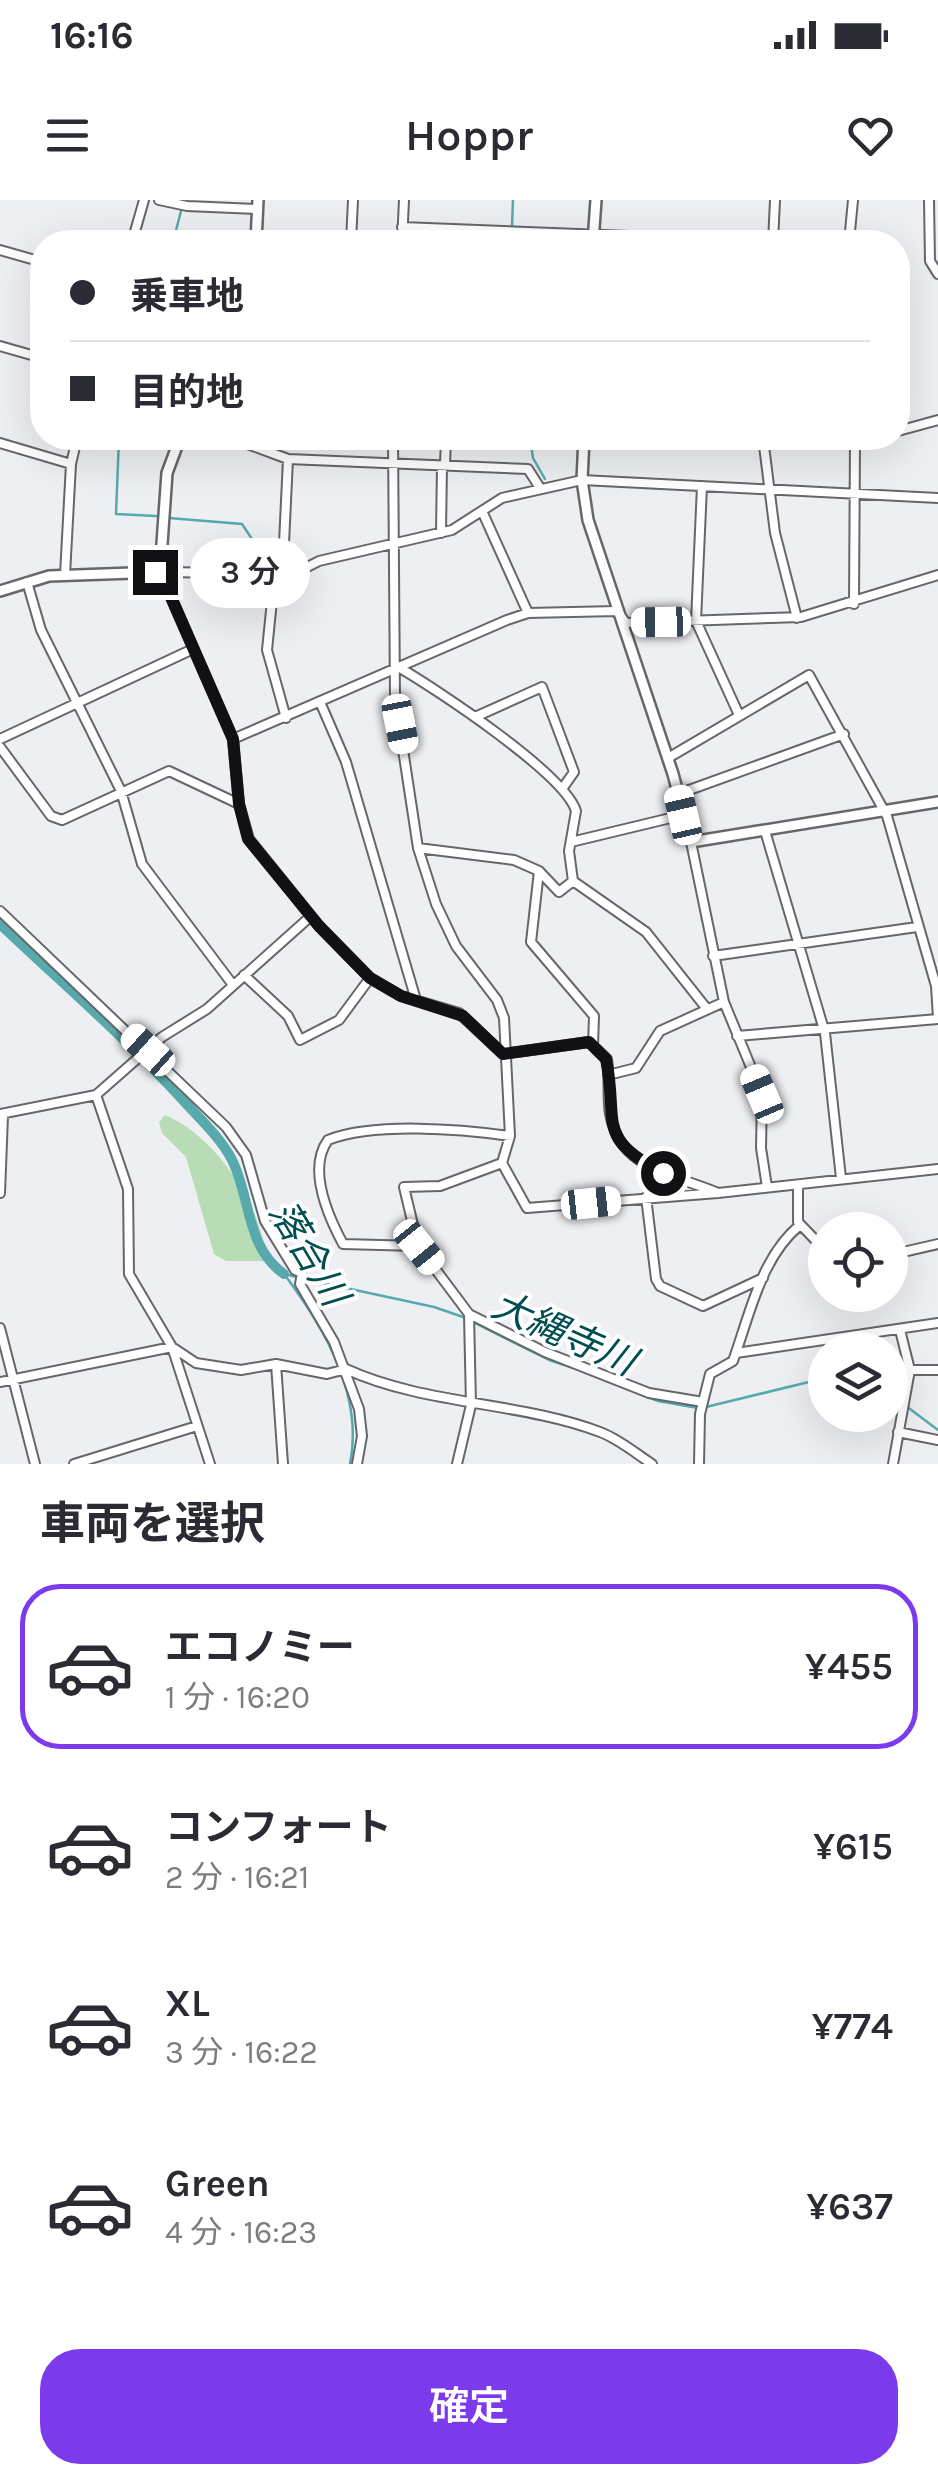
<!DOCTYPE html>
<html lang="ja">
<meta charset="utf-8">
<style>
:root{--surface:#fff;--page:#f2f2f3;--text:#2b2b33;--muted:#7c7c81;--line:#e1e1e2;--accent:#7c3aed}
body{margin:0;font-family:Karla,"Noto Sans JP",sans-serif;background:var(--page);color:var(--text);height:100vh;display:flex;flex-direction:column;font-size:38px;white-space:nowrap}
*{box-sizing:border-box;margin:0}
p{font-size:32px;color:var(--muted)}
.icon{flex:none;width:55px;height:55px;fill:none;stroke:currentColor;stroke-width:2;stroke-linecap:round;stroke-linejoin:round}
.map{position:relative;height:1264px;overflow:hidden}
.drawer{display:flex;flex-direction:column;background:var(--surface);flex:1}
.drawer>*{flex:none}
.banner{position:absolute;left:30px;top:30px;width:880px;height:220px;border-radius:40px;box-shadow:0 10px 40px #0002;display:grid;align-content:center;height:220px;padding:0 40px;background:var(--surface)}
.fabs{position:absolute;left:808px;top:1012px;display:grid;gap:20px}
.fabs a{display:grid;place-items:center;width:100px;height:100px;border-radius:50%;background:var(--surface);box-shadow:0 10px 40px #0002;font-size:50px}
.end{position:absolute;width:45px;height:45px;margin:-22px;border:12px solid #111113;background:#fff;box-shadow:0 0 0 5px #fff}
.from{border-radius:50%}
.bubble{position:absolute;height:70px;border-radius:35px;background:var(--surface);box-shadow:0 10px 40px #0002;font-size:32px;font-weight:600;line-height:70px;text-align:center}
.car{position:absolute;width:30px;height:60px;margin:-30px -15px;border-radius:12px;box-shadow:0 0 8px 2px #0007;background:linear-gradient(#fff 24%,#345 0 40%,#fff 0 76%,#345 0 86%,#fff 0)}
.banner b{display:flex;align-items:center;gap:35px;height:95px;font-size:38px}
.banner b+b{border-top:2px solid var(--line)}
.banner i{width:25px;height:25px;background:var(--text)}
ul{padding:0;list-style:none}
li{display:flex;align-items:center;gap:30px;height:165px;margin:0 20px 15px;padding:0 20px;border:5px solid transparent;border-radius:40px}
li div{flex:1}
li b{display:block;font-size:38px}
li em{font-style:normal;font-weight:600}
li.current{border-color:var(--accent)}
li>.icon{width:90px;height:90px;stroke-width:1.5}
h2{padding:0 40px;font-size:45px;line-height:120px}
.primary-button{display:flex;gap:20px;margin-top:auto;padding:20px 40px}
.primary-button a{flex:1;height:115px;border-radius:40px;background:var(--accent);color:#fff;font-size:40px;font-weight:600;line-height:115px;text-align:center}
.status{display:flex;justify-content:space-between;align-items:center;height:70px;padding:0 50px;background:var(--surface);direction:ltr}
.status svg{height:28px;fill:currentColor}
header{display:flex;justify-content:space-between;align-items:center;height:130px;padding:0 40px;background:var(--surface);font-size:45px;font-weight:600}
.map>svg:first-child{display:block}
</style>
<div class="status"><b>16:16</b><svg viewBox="0 0 49 12"><path d="M0 12V9h3v3zM5 12V6h3v6zM10 12V3h3v9zM15 12V0h3v12zM26 1h20v11H26zM47 4h2v5h-2z"/></svg></div>
<header><svg class="icon" aria-label="menu" viewBox="0 0 24 24"><path d="M4 6h16M4 12h16M4 18h16"/></svg>Hoppr<svg class="icon" aria-label="heart" viewBox="0 0 24 24"><path d="M12 20l-8-8c-3-5 5-10 8-4 3-6 11-1 8 4z"/></svg></header>
<div class="map">
<svg width="938" height="1264" viewBox="0 0 938 1264">
<rect width="100%" height="100%" fill="#edeff3"/>
<path fill="#b8dcb6" d="M165,915C215,935 264,1008 266,1061H226L214,1054L186,957L162,933L159,922Z"/>
<g fill="none" stroke-linecap="round" stroke-linejoin="round">
<path stroke="#57a9ac" stroke-width="2.5" d="M185,1V0
M512,26L513,0
M173,42L181,11
M119,238L116,314L156,316
M530,238L533,258L545,279
M169,318L242,324L276,375
M274,421L278,386
M284,1074L297,1077
M284,1074C324,1127 364,1195 350,1264
M304,1079L434,1107L466,1118
M473,1122L549,1160L589,1173
M638,1193L658,1201L698,1208
M890,1194L938,1230
M706,1207L813,1181L825,1182"/>
<path stroke="#57a9ac" stroke-width="10" d="M0,724C61,782 125,837 182,899C198,917 219,936 231,958C251,995 245,1047 284,1074"/>
<g stroke="#65676a" stroke-width="12">
<path id="minor" d="M159,0L187,6L258,9
M929,0L930,61L938,74
M402,27L781,42
M132,42L144,0
M351,42L353,0
M402,42L404,0
M773,42L775,0
M849,42L853,0
M0,50L42,62
M0,146L42,158
M898,231L938,220
M231,238L288,259L528,269L540,288
M393,238L395,497L418,648L436,704L456,746L497,800L504,818L510,936L502,963L440,986L404,987L418,1046L469,1114L545,1152L649,1193L703,1202
M763,238L775,333L797,418
M0,243L71,264
M288,259L284,343L292,375
M445,265L446,238
M702,286L696,421L739,515
M482,311L528,413
M441,333L442,265
M65,375L71,264L77,238
M274,381L267,450L286,518
M27,382L41,430L121,591L142,664L233,785
M854,404L855,238
M400,468C436,489 565,574 576,611L569,651L573,681L646,732L707,809
M320,502L346,562L416,800
M475,517L542,487L574,572L562,589
M0,539L193,449
M233,539L507,420L528,413L617,411L626,423L801,417L938,375
M0,547L51,616L62,620L169,571L239,604
M668,558L809,475L887,616L936,786L938,818
M678,594L844,534
M765,631L825,833L841,978
M571,642L683,615
M691,642L724,802L762,894L761,948L767,987
M418,648L514,660L539,671L559,692L573,681
M539,671L531,742L594,816L593,846
M0,711L226,927L246,955L265,1021L295,1070L302,1073L300,1084L334,1142L359,1209L362,1236L357,1264
M713,756L917,727
M244,775L288,816L300,840L339,820L370,778
M737,836L938,819
M608,875L636,868L660,831L724,802
M96,895L128,989L129,1074L172,1147L210,1264
M0,914L96,895L162,837L207,809L311,716
M502,963L527,1008L718,993L938,969
M798,985V1022L825,1050
M0,993L3,916
M718,993C674,974 620,970 610,914C607,896 610,877 607,859L589,842L503,854L459,813L401,796L370,778L319,726L249,639L239,604L233,539L160,372L233,373L282,380L319,361L452,330L502,298L582,280L938,298
M646,997L656,1079L660,1086L703,1106L763,1078
M418,1046L343,1044C328,1016 307,969 328,940C374,922 460,929 510,936
M890,1055L938,1044
M0,1128L35,1264
M736,1153L938,1123
M276,1164L283,1264
M910,1170H938
M0,1182L172,1147L196,1163L241,1170L276,1164L327,1174L346,1169C424,1205 522,1202 600,1232C619,1239 635,1253 652,1264
M898,1232L938,1240
M74,1264L197,1226
M457,1264L471,1205L469,1114
M699,1264L700,1214L710,1174L733,1161C750,1114 761,1057 800,1025
M893,1264L910,1170L900,1130"/>
</g>
<g stroke="#65676a" stroke-width="14">
<path id="tertiary" d="M256,42L258,0
M593,42L596,0
M584,238L582,280L588,320L673,574L691,642L938,602
M0,391L49,376L160,372L167,273L180,238"/>
</g>
<use href="#minor" stroke="#fff" stroke-width="8"/>
<use href="#tertiary" stroke="#fff" stroke-width="9"/>
</g>
<g fill="none" stroke-linecap="round" stroke-linejoin="round">
<path stroke="#111113" stroke-width="12" d="M155,372H160L233,539L239,604L248,639L319,726L370,778L401,796L463,816L503,854L589,842L606,859C619,923 594,937 663,973"/>
</g>
<g text-anchor="middle" stroke-width="8" stroke-linejoin="round" paint-order="stroke">
<g font-size="38" font-style="italic" fill="#004e51" stroke="#fff">
<text transform="translate(309 1053) rotate(59)" y="13">落合川</text>
<text transform="translate(564 1133) rotate(24)" y="13">大縄寺川</text>
</g>
</g>
</svg>
<div class="fabs">
<a><svg class="icon" aria-label="locate" viewBox="0 0 24 24"><circle cx="12" cy="12" r="6"/><path d="M12 2v4M12 18v4M2 12h4M18 12h4"/></svg></a>
<a><svg class="icon" aria-label="layers" viewBox="0 0 24 24"><path d="M12 4l9 5-9 5-9-5zM3 14l9 5 9-5"/></svg></a>
</div>
<i class="end from" style="left:663px;top:973px"></i>
<i class="end" style="left:155px;top:372px"></i>
<div class="bubble" style="left:190px;top:338px;width:120px">3 分</div>
<i class="car" style="left:661px;top:422px;rotate:269deg"></i>
<i class="car" style="left:400px;top:524px;rotate:169deg"></i>
<i class="car" style="left:683px;top:615px;rotate:347deg"></i>
<i class="car" style="left:148px;top:850px;rotate:312deg"></i>
<i class="car" style="left:762px;top:894px;rotate:337deg"></i>
<i class="car" style="left:591px;top:1003px;rotate:84deg"></i>
<i class="car" style="left:419px;top:1047px;rotate:141deg"></i>
<div class="banner">
<b><i class="from"></i>乗車地</b>
<b><i></i>目的地</b>
</div>
</div>
<section class="drawer">
<h2>車両を選択</h2>
<ul>
<li class="current"><svg class="icon" aria-label="car" viewBox="0 0 24 24"><path d="M5 17H2v-5l4-1 3-4h7l3 4 3 1v5h-3M9 17h6M6 11h13"/><circle cx="7" cy="17" r="2"/><circle cx="17" cy="17" r="2"/></svg><div><b>エコノミー</b><p>1 分 · 16:20</p></div><em>¥455</em></li>
<li><svg class="icon" aria-label="car" viewBox="0 0 24 24"><path d="M5 17H2v-5l4-1 3-4h7l3 4 3 1v5h-3M9 17h6M6 11h13"/><circle cx="7" cy="17" r="2"/><circle cx="17" cy="17" r="2"/></svg><div><b>コンフォート</b><p>2 分 · 16:21</p></div><em>¥615</em></li>
<li><svg class="icon" aria-label="car" viewBox="0 0 24 24"><path d="M5 17H2v-5l4-1 3-4h7l3 4 3 1v5h-3M9 17h6M6 11h13"/><circle cx="7" cy="17" r="2"/><circle cx="17" cy="17" r="2"/></svg><div><b>XL</b><p>3 分 · 16:22</p></div><em>¥774</em></li>
<li><svg class="icon" aria-label="car" viewBox="0 0 24 24"><path d="M5 17H2v-5l4-1 3-4h7l3 4 3 1v5h-3M9 17h6M6 11h13"/><circle cx="7" cy="17" r="2"/><circle cx="17" cy="17" r="2"/></svg><div><b>Green</b><p>4 分 · 16:23</p></div><em>¥637</em></li>
</ul>
<div class="primary-button"><a>確定</a></div>
</section>
